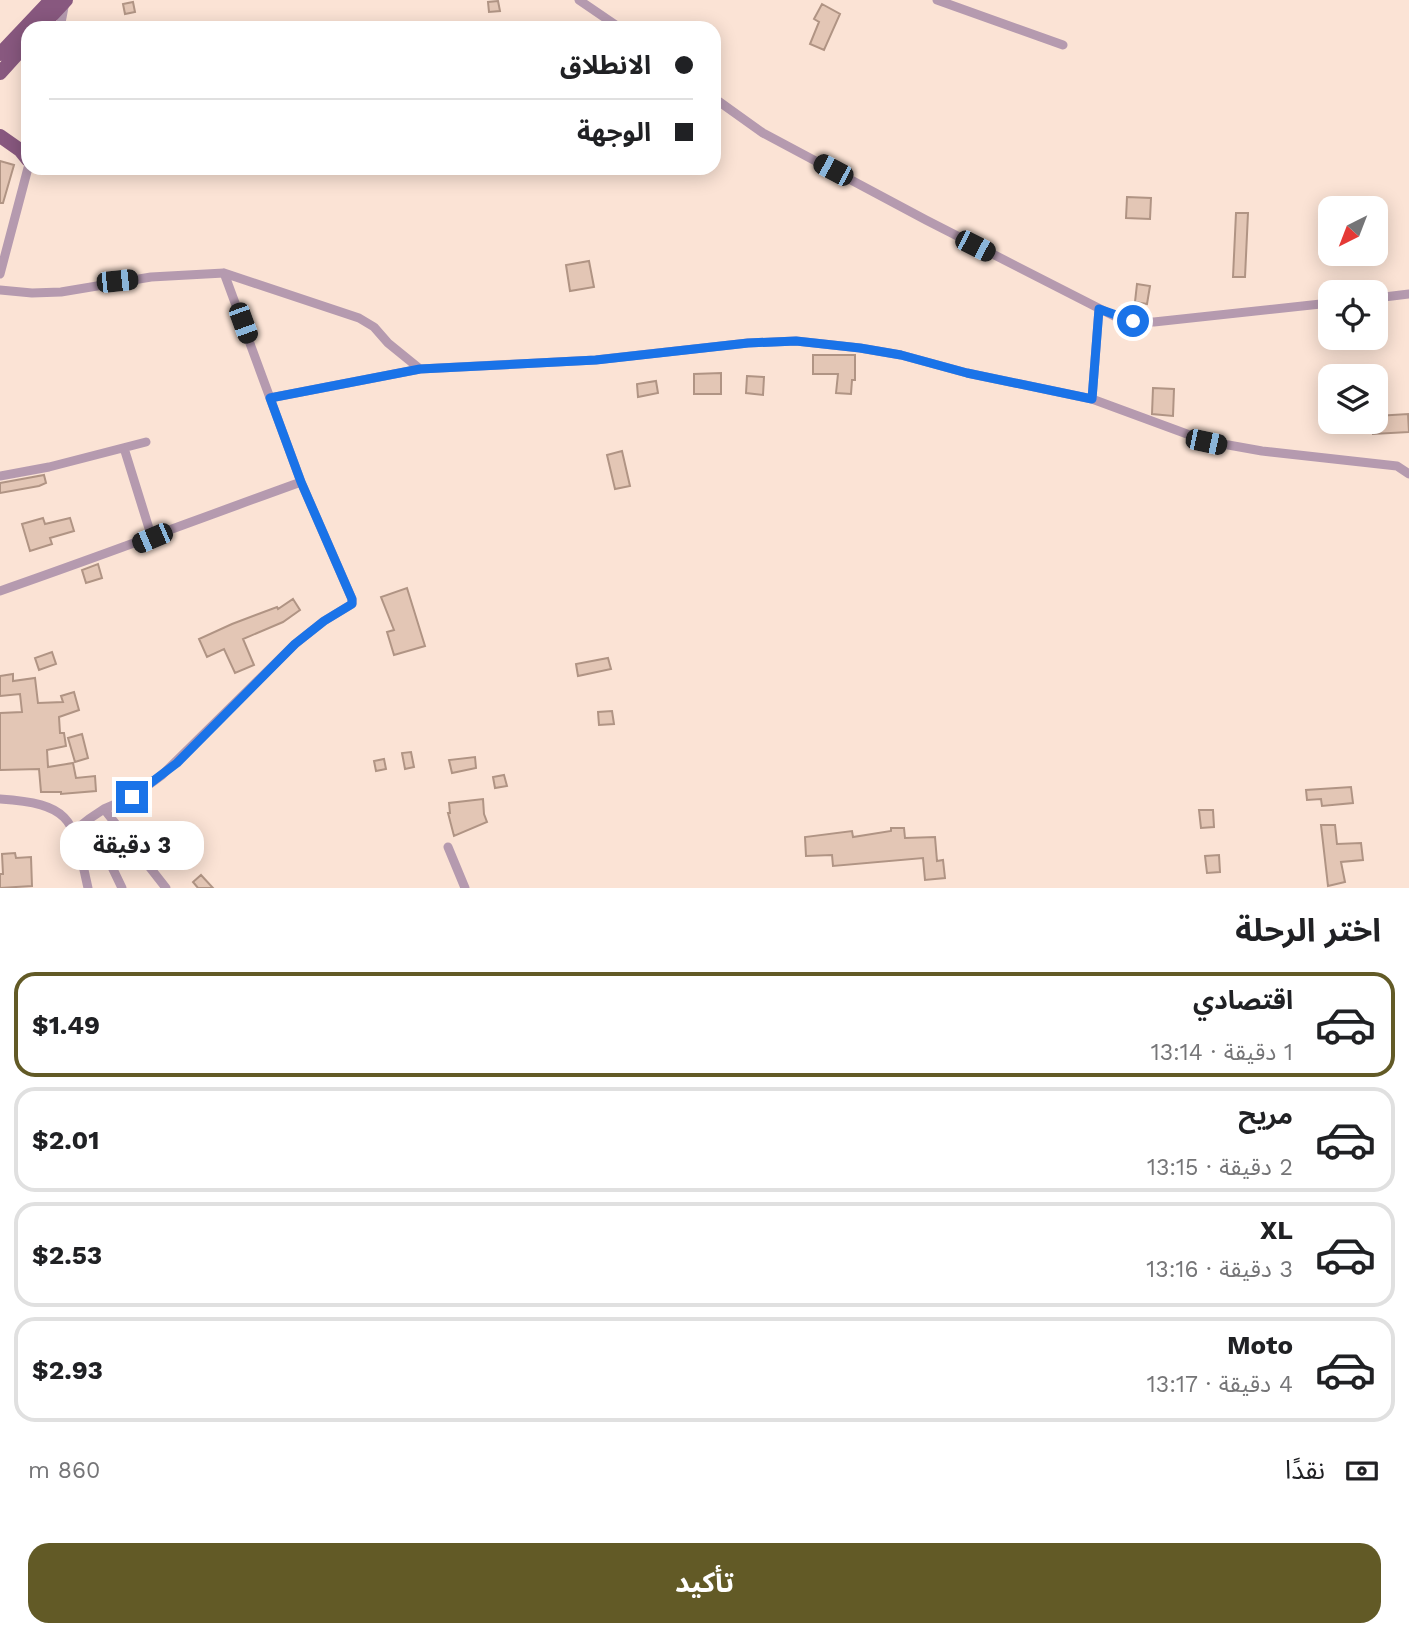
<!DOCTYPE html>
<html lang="ar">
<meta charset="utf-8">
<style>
:root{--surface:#fff;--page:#f6f6f6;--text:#202124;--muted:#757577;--line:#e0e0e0;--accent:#625a26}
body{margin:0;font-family:"Work Sans","Noto Sans Arabic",sans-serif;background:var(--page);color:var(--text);direction:rtl;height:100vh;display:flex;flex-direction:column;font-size:26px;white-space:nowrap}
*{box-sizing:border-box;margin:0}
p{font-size:23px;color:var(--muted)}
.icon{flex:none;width:38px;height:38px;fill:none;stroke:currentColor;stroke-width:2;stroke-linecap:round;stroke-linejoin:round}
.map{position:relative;height:888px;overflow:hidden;direction:ltr}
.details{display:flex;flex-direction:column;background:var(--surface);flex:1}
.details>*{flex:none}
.guide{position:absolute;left:21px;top:21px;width:700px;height:154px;border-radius:21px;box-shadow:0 4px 18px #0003;direction:rtl;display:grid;align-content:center;height:154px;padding:0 28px;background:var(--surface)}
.needle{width:46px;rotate:222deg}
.fabs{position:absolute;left:1318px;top:196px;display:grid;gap:14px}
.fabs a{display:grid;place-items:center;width:70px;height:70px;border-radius:14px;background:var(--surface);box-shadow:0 4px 18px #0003;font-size:35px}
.end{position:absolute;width:32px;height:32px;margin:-16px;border:9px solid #1a73e8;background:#fff;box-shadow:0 0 0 4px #fff}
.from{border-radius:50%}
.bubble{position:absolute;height:49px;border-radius:21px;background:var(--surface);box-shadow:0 4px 18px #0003;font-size:23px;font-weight:700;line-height:49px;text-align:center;direction:rtl}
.car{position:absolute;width:21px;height:42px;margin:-21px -10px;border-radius:9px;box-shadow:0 0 5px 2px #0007;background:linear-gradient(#222 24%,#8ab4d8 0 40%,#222 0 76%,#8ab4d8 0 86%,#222 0)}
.guide b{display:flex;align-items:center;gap:24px;height:66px;font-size:26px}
.guide b+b{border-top:2px solid var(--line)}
.guide i{width:18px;height:18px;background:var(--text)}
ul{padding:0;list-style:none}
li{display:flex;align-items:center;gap:21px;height:105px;margin:0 14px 10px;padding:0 14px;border:4px solid var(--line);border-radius:21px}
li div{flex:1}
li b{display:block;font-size:26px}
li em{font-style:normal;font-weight:700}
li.active{border-color:var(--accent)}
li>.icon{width:63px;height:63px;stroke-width:1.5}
h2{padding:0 28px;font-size:32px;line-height:84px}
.pay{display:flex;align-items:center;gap:18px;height:77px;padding:0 28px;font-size:26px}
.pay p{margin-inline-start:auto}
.cta{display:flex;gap:14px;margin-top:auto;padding:14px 28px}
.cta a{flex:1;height:80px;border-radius:21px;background:var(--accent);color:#fff;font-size:28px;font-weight:700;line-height:80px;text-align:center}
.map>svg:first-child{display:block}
</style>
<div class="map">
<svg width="1409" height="888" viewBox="0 0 1409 888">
<rect width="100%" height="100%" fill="#fbe3d5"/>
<path fill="#e3c6b5" stroke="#b09484" stroke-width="2" d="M498,1L500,11L489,12L488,2Z
M133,2L135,12L125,14L123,4Z
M822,4L840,14L824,50L810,44L819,22L814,19Z
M0,161L14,165L3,203H0Z
M1127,197L1151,198L1150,219L1126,218Z
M1236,213H1248L1245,277H1233Z
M589,261L594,287L570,291L566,265Z
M1137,284L1150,286L1147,304L1135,302Z
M813,355H855V380H852L851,394L836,393L838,374H813Z
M721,373V394H694V374Z
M747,376L764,377L763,395L746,393Z
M656,381L658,393L638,397L637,384Z
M1153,388L1174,389L1173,416L1152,414Z
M1408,414L1409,432L1373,434L1372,422H1376V416Z
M622,451L630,486L615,489L607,455Z
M44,475L46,483L39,486L0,493V483Z
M43,518L45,524L70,518L74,531L50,538L52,544L30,551L22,524Z
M98,564L102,578L86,583L82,570Z
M407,588L425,646L394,655L387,632L394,630L381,597Z
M293,599L300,610L283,622L243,639L254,665L235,673L224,649L207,657L199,639L232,624L277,607L278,609Z
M52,652L56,664L39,670L35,658Z
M608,658L611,669L578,676L576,664Z
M13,674V681L35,678L38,703L63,702L61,696L74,692L79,710L59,717L60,733H64L66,746L47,750L48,767L73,763L76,778L95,776L96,791L61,794V792H41L39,769L0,770V713L22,712L20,694L0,696V676Z
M612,711L614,724L599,725L598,712Z
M82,734L88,758L75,762L68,738Z
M411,752L414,767L405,769L402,753Z
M475,757L476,768L452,773L449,760Z
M384,759L386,769L376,771L374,761Z
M504,775L507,786L495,788L493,777Z
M1351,787L1353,803L1322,806L1321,799L1307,800L1306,790Z
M483,799L484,814L487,822L454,836L448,813H450L449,803Z
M1199,810H1213L1214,827L1201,828Z
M1321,825H1335L1337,844L1361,843L1363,860L1341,862L1345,882L1328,886Z
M891,828H904L905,838L935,837L937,861L943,860L945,878L925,880L923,858L833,866L832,855L806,856L805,837L852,831L853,837L891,831Z
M15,853L16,858L31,857L32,886L0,888V874H3L2,854Z
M1219,855L1220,872L1207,873L1205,856Z
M201,875L213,888H198L193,882Z"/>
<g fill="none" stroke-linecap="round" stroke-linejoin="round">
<path stroke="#b59aaf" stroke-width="9" d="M579,0L620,28
M937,0L1063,45
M60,28L65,2
M714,98L763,133L926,220L1116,317L1134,321L1154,322L1330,303
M0,274L28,168
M0,290L32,293L61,292L151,277L224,273L359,318L374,327L388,343L420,369
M1376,298L1409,294
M270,398L420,369L595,360L748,343L796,341L860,348L901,355L967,373L1092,399L1099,309
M1092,399L1206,441L1262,451L1397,466L1409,474
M124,448L152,538
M0,476L49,467L146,442
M0,591C101,556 201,518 301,482
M0,799C76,804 73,822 88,888
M104,809L132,797L162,775L295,644L324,621L352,604V599L301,482L224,273
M89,819L104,809L166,888
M75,830L89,819L122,888
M448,847L465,888"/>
<path stroke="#88587f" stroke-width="14" d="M40,28L66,0
M0,54L51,0
M0,73L28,42
M0,136L20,150L28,160"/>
</g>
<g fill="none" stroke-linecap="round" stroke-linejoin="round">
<path stroke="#1a73e8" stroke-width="9" d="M132,797L177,763L295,644L324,621L352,604V599L301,482L270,398L420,369L596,360L748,343L796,341L860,348L901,355L967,373L1092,399L1099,309L1133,321"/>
</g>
</svg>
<div class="fabs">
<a><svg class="needle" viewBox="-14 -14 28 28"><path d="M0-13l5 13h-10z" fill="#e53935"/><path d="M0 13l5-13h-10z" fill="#757577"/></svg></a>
<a><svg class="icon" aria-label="locate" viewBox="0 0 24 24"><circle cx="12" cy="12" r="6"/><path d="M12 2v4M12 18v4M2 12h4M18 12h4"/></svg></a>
<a><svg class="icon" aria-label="layers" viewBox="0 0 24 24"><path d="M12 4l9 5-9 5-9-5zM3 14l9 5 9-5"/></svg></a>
</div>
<i class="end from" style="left:1133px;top:321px"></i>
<i class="end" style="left:132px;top:797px"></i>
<div class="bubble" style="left:60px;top:821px;width:144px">3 دقيقة</div>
<i class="car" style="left:833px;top:170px;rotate:298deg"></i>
<i class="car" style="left:975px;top:246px;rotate:117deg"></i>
<i class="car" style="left:117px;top:281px;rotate:84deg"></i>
<i class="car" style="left:243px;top:323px;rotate:160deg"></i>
<i class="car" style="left:1206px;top:442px;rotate:102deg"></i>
<i class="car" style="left:152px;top:538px;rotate:247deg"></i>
<div class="guide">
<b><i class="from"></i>الانطلاق</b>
<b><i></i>الوجهة</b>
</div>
</div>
<section class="details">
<h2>اختر الرحلة</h2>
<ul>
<li class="active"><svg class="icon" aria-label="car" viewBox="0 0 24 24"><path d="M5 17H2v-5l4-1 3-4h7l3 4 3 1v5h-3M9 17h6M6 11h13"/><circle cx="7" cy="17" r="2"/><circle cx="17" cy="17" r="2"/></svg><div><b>اقتصادي</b><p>1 دقيقة · 13:14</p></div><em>$1.49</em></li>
<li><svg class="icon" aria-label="car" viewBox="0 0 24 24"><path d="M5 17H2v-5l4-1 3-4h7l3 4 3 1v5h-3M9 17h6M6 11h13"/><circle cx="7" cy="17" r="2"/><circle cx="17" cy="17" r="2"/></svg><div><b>مريح</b><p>2 دقيقة · 13:15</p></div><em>$2.01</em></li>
<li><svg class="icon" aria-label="car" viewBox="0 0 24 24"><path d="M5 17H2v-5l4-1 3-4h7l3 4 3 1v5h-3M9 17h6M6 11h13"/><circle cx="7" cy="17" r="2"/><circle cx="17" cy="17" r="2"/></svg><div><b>XL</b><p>3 دقيقة · 13:16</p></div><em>$2.53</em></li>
<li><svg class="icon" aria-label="car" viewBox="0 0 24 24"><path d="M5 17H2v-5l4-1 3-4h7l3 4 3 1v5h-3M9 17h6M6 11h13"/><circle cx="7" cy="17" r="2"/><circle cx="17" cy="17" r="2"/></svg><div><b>Moto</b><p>4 دقيقة · 13:17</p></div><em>$2.93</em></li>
</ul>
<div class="pay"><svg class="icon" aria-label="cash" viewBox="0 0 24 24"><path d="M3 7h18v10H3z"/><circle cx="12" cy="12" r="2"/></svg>نقدًا<p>860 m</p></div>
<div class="cta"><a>تأكيد</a></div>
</section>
